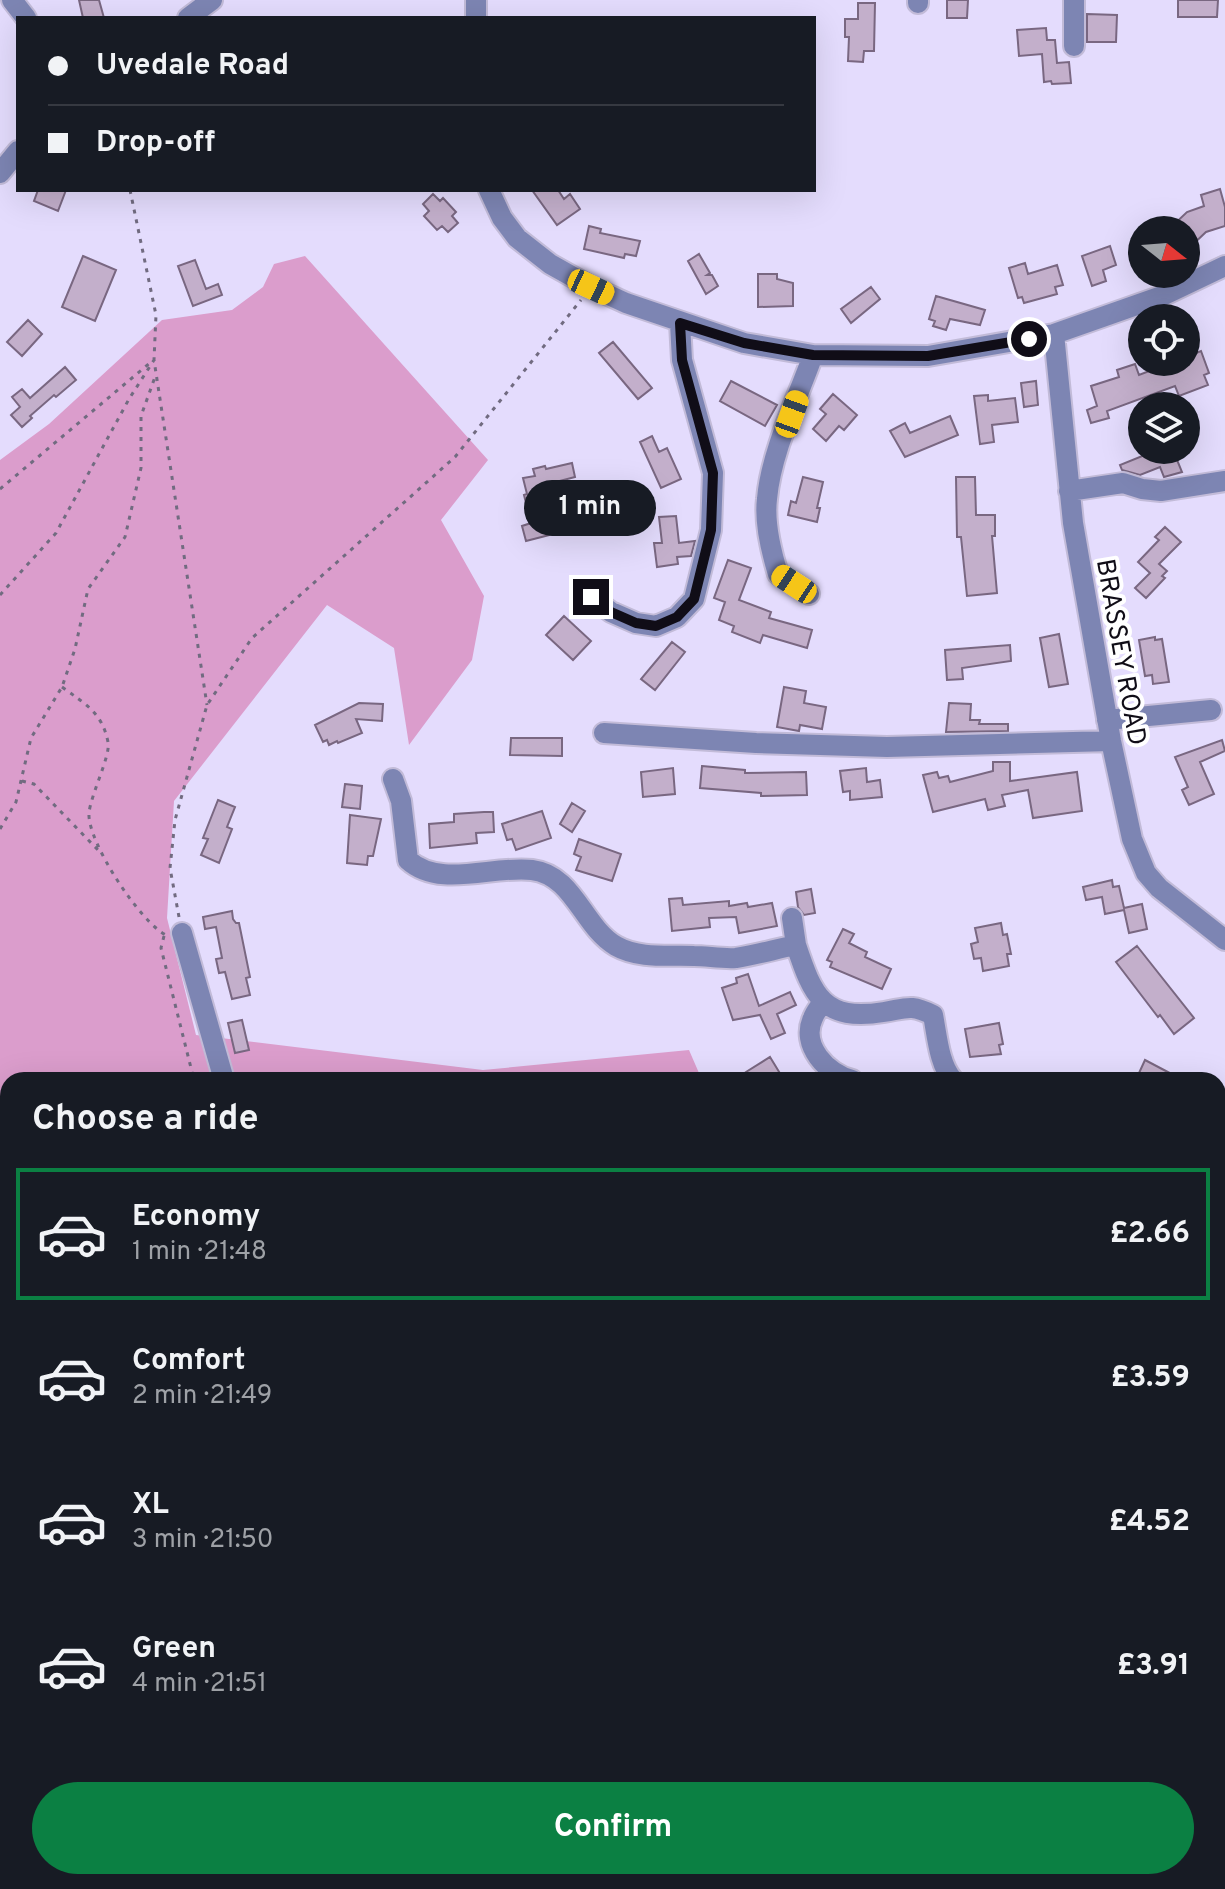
<!DOCTYPE html>
<meta charset="utf-8">
<style>
:root{--surface:#171b24;--page:#242831;--text:#f1f3f6;--muted:#9ea1a6;--line:#363941;--accent:#0b8043}
body{margin:0;font-family:Overpass,sans-serif;background:var(--page);color:var(--text);height:100vh;display:flex;flex-direction:column;font-size:30px;white-space:nowrap}
*{box-sizing:border-box;margin:0}
p{font-size:26px;color:var(--muted)}
.icon{flex:none;width:44px;height:44px;fill:none;stroke:currentColor;stroke-width:2;stroke-linecap:round;stroke-linejoin:round}
.map{position:relative;flex:1;overflow:hidden}
.panel{position:absolute;left:0px;top:1072px;width:1226px;height:818px;display:flex;flex-direction:column;background:var(--surface);border-radius:24px 24px 0 0;box-shadow:0 8px 32px #0002}
.panel>*{flex:none}
.hud{position:absolute;left:16px;top:16px;width:800px;height:176px;border-radius:0px;box-shadow:0 8px 32px #0002;display:grid;align-content:center;height:176px;padding:0 32px;background:var(--surface)}
.needle{width:52px;rotate:107deg}
.buttons{position:absolute;left:1128px;top:216px;display:grid;gap:16px}
.buttons a{display:grid;place-items:center;width:72px;height:72px;border-radius:50%;background:var(--surface);box-shadow:0 8px 32px #0002;font-size:40px}
.end{position:absolute;width:36px;height:36px;margin:-18px;border:10px solid #100d17;background:#fff;box-shadow:0 0 0 4px #fff}
.from{border-radius:50%}
.bubble{position:absolute;height:56px;border-radius:28px;background:var(--surface);box-shadow:0 8px 32px #0002;font-size:26px;font-weight:700;line-height:56px;text-align:center}
.car{position:absolute;width:24px;height:48px;margin:-24px -12px;border-radius:10px;box-shadow:0 0 6px 2px #0007;background:linear-gradient(#f5c518 24%,#345 0 40%,#f5c518 0 76%,#345 0 86%,#f5c518 0)}
.hud b{display:flex;align-items:center;gap:28px;height:76px;font-size:30px}
.hud b+b{border-top:2px solid var(--line)}
.hud i{width:20px;height:20px;background:var(--text)}
ul{padding:0;list-style:none}
li{display:flex;align-items:center;gap:24px;height:132px;margin:0 16px 12px;padding:0 16px;border:4px solid transparent;border-radius:0px}
li div{flex:1}
li b{display:block;font-size:30px}
li em{font-style:normal;font-weight:700}
li.selected{border-color:var(--accent)}
li>.icon{width:72px;height:72px;stroke-width:1.5}
h2{padding:0 32px;font-size:36px;line-height:96px}
.action{display:flex;gap:16px;margin-top:auto;padding:16px 32px}
.action a{flex:1;height:92px;border-radius:48px;background:var(--accent);color:#fff;font-size:32px;font-weight:700;line-height:92px;text-align:center}
.map>svg:first-child{display:block}
</style>
<div class="map">
<svg width="1225" height="1889" viewBox="0 0 1225 1889">
<rect width="100%" height="100%" fill="#e4dcfd"/>
<path fill="#db9dcc" d="M305,256L488,460L441,520L484,596L472,660L409,745L394,648L327,605L174,801L167,918L196,1035L483,1070L689,1050L702,1080H329L280,1073L238,1074L239,1080H8V1615L0,1610V460L49,424L162,320L232,310L263,287L274,264Z
M180,1882H529L532,1889H180Z"/>
<path fill="#c3afcb" stroke="#796781" stroke-width="2" d="M79,0H99L104,18H83Z
M947,0H968L967,18H947Z
M1178,0H1218L1217,17H1178Z
M858,3H875L874,51H864L863,62L848,61L849,37H845V19H858Z
M1087,14L1117,15L1116,42H1087Z
M1046,28L1047,40H1055L1057,63L1069,62L1071,83L1052,84L1051,81L1044,82L1042,54L1019,56L1017,30Z
M1220,189L1225,207V226L1206,232L1186,251V230H1168L1187,212L1204,206L1201,195Z
M38,190H66L58,211L34,201Z
M532,190H558L564,199L570,194L580,209L557,225Z
M433,194L440,201L443,198L456,212L452,216L458,223L448,232L442,226L437,230L424,216L429,211L423,204Z
M589,226L601,229L600,233L640,241L636,256L625,254L624,258L584,249Z
M1110,246L1116,265L1103,270L1106,281L1092,286L1082,256Z
M699,254L710,273L707,275H712L718,286L706,294L688,261Z
M83,256L116,270L95,321L62,307Z
M195,260L206,289L218,284L222,295L193,306L178,266Z
M1025,263L1028,274L1057,265L1063,285L1055,287L1057,294L1024,303L1022,297L1018,298L1009,268Z
M758,274H777V279L793,283V306L758,307Z
M871,287L880,299L851,323L841,309Z
M936,296L985,310L980,325L950,319L946,330L933,326L935,321L929,319Z
M28,320L42,334L22,356L7,342Z
M613,342L652,388L638,399L599,353Z
M1201,351L1209,373L1204,375L1208,385L1179,396L1175,386L1107,411L1109,418L1091,423L1087,410L1097,406L1091,386L1119,377L1117,370L1135,364L1139,375L1173,362H1186V357Z
M65,367L76,380L56,397L54,395L30,416L32,418L22,427L11,415L20,407L12,397L22,389L30,398Z
M731,381L777,405L765,426L720,401Z
M1036,381L1038,405L1024,407L1021,383Z
M833,394L857,415L844,430L839,426L826,441L813,429L826,414L820,409Z
M988,395V401L1015,398L1018,422L992,425L994,442L980,444L974,396Z
M950,416L958,435L905,457L890,431L905,423L910,433Z
M652,436L659,452L667,448L681,479L661,488L640,442Z
M1157,450H1173L1182,472L1164,477L1160,467L1140,475L1122,470L1120,465Z
M572,463L575,477L552,483L561,517L557,518L561,532L526,541L522,526L531,523L524,495L527,494L523,478L535,476L533,469L545,466L546,469Z
M803,477L823,482L817,508H820L817,522L788,515L791,501L796,503Z
M956,477H975L976,515H995V536H992L997,593L967,596L961,537H957Z
M676,516L679,543L695,541L691,556L677,557L678,564L657,567L654,543H662L659,517Z
M1165,527L1181,542L1159,564L1167,571L1162,576L1165,578L1146,598L1135,588L1150,573L1138,562L1159,540L1155,537Z
M728,560L751,568L739,600L771,612L769,618L812,630L807,648L763,635L760,643L732,632L734,626L719,620L725,602L714,598Z
M564,616L591,641L573,660L546,635Z
M1059,634L1068,684L1049,687L1040,638Z
M1155,637V640L1162,639L1169,682L1153,684L1152,675L1145,676L1139,640Z
M672,642L685,652L655,690L641,679Z
M1010,645L1011,661L962,668L963,679L947,680L945,650Z
M784,687L806,691L804,703L826,707L822,729L800,725L799,731L777,727Z
M359,703L383,704L382,721L356,719L362,733L338,743L337,741L329,745L327,740L323,742L315,725Z
M949,703L971,704L970,720H980L979,724H1008V731L946,732Z
M511,738H562V756L510,755Z
M1222,740L1225,751L1200,762L1214,794L1189,805L1182,790L1188,787L1175,757Z
M993,762H1010V781L1077,772L1082,811L1033,818L1028,790L1002,795L1005,806L988,810L985,799L933,812L923,775L937,772L939,778L948,776L950,782L993,771Z
M702,766L745,770V773L806,772L807,795L761,796V793L700,788Z
M673,768L675,794L643,797L641,772Z
M866,768L867,782L880,780L882,797L850,800V791L843,792L840,771Z
M345,784L362,786L360,809L342,807Z
M218,800L235,807L227,827L232,829L219,863L201,855L208,839L203,838Z
M572,803L585,811L572,832L560,824Z
M542,811L551,838L516,850L512,839L507,840L502,824Z
M484,812H493L494,832L476,833L477,843L430,848L429,824L454,822V814Z
M350,815L381,819L373,856H368L367,865L347,863Z
M579,839L621,854L612,881L576,870L581,857L574,854Z
M1112,880L1113,887L1119,886L1124,908L1142,904L1147,929L1129,933L1124,910L1105,914L1102,897L1086,900L1083,887Z
M811,889L815,913L804,915L798,907L796,892Z
M682,898L683,905L729,901V906L747,903L748,907L772,903L777,926L739,933L736,917L709,918L710,927L672,931L669,899Z
M232,911L233,919L236,923H239L250,977L246,978L250,995L232,999L225,972L219,973L216,959L222,958L216,927L205,929L203,917Z
M1001,923L1003,935L1007,934L1011,954H1007L1009,966L983,971L981,958L974,959L971,944L978,942L975,928Z
M843,929L854,934L849,943L867,952L865,957L891,969L882,989L830,967L832,962L827,960Z
M1137,946L1194,1018L1174,1034L1160,1015L1158,1017L1116,962Z
M748,974L759,1006L790,992L796,1005L777,1014L785,1033L771,1039L760,1015L733,1020L722,988L737,983L736,978Z
M242,1020L249,1050L235,1053L228,1023Z
M999,1023L1003,1044L999,1045L1001,1054L970,1057L965,1029Z
M770,1057L784,1080H751L746,1072Z
M1145,1060L1183,1080H1140L1143,1075L1139,1073Z"/>
<g fill="none" stroke-linecap="round" stroke-linejoin="round">
<g stroke="#c2bbd8" stroke-width="24">
<path id="minor" d="M12,0L26,18
M918,0V3
M188,18L212,0
M476,18V0
M1074,46V0
M0,173L18,151
M489,190L502,218L517,238L550,264L591,287L626,303L744,343L813,355L928,356L1054,334L1162,296L1225,266
M1054,334L1073,523L1111,741L1132,839L1146,873L1159,888L1225,940
M1069,491L1123,483L1142,489L1161,491L1225,481
M809,594L778,574C771,551 764,523 767,499C771,452 797,400 813,355
M591,597L611,612L636,623L656,626L677,617L694,599L711,530L713,473L682,360L680,323
M1107,720L1211,710
M604,733L756,743L887,747L1111,741
M393,779L401,801L408,860C440,889 493,865 532,870C574,875 583,927 616,946C639,959 668,955 694,956C707,956 722,959 736,958C756,955 776,949 796,945C813,996 823,1022 884,1012C908,1008 910,1004 933,1015C937,1035 939,1065 953,1080
M792,918L796,945
M182,933L224,1080
M823,1001C820,1007 815,1012 813,1018C800,1045 827,1074 852,1080
M1218,1097L1225,1099
M0,1425L8,1437
M0,1566L8,1570
M245,1882L246,1889
M442,1882L450,1889
M503,1882L505,1889"/>
</g>
<path stroke="#716b80" stroke-width="3" stroke-dasharray="4 6" stroke-linecap="butt" d="M130,190L156,315L154,360L207,705
M0,489L151,362
M0,595L56,533L129,399L154,360
M62,687C85,704 102,712 108,742C111,755 91,794 89,813C87,842 141,923 166,935
M22,781L34,784L98,850
M0,829L16,802L31,738L62,687L75,649L88,589L125,537L141,468V416L155,377
M179,917L170,868L175,820L207,705L252,638L455,457L581,300
M164,936L161,948L194,1080
M0,1169L8,1186"/>
<use href="#minor" stroke="#7d85b3" stroke-width="20"/>
</g>
<g fill="none" stroke-linecap="round" stroke-linejoin="round">
<path stroke="#100d17" stroke-width="10" d="M591,597L611,612L636,623L656,626L677,617L694,599L711,530L713,473L682,360L680,323L744,343L813,355L928,356L1029,339"/>
</g>
<g text-anchor="middle" stroke-width="8" stroke-linejoin="round" paint-order="stroke">
<g font-size="26" fill="#100d17" stroke="#fff">
<text transform="translate(1122 652) rotate(80)" y="9">BRASSEY ROAD</text>
</g>
</g>
</svg>
<div class="buttons">
<a><svg class="needle" viewBox="-14 -14 28 28"><path d="M0-13l5 13h-10z" fill="#e53935"/><path d="M0 13l5-13h-10z" fill="#9ea1a6"/></svg></a>
<a><svg class="icon" aria-label="locate" viewBox="0 0 24 24"><circle cx="12" cy="12" r="6"/><path d="M12 2v4M12 18v4M2 12h4M18 12h4"/></svg></a>
<a><svg class="icon" aria-label="layers" viewBox="0 0 24 24"><path d="M12 4l9 5-9 5-9-5zM3 14l9 5 9-5"/></svg></a>
</div>
<i class="end from" style="left:1029px;top:339px"></i>
<i class="end" style="left:591px;top:597px"></i>
<div class="bubble" style="left:524px;top:480px;width:132px">1 min</div>
<i class="car" style="left:591px;top:287px;rotate:115deg"></i>
<i class="car" style="left:792px;top:414px;rotate:20deg"></i>
<i class="car" style="left:794px;top:584px;rotate:303deg"></i>
<div class="hud">
<b><i class="from"></i>Uvedale Road</b>
<b><i></i>Drop-off</b>
</div>
<section class="panel">
<h2>Choose a ride</h2>
<ul>
<li class="selected"><svg class="icon" aria-label="car" viewBox="0 0 24 24"><path d="M5 17H2v-5l4-1 3-4h7l3 4 3 1v5h-3M9 17h6M6 11h13"/><circle cx="7" cy="17" r="2"/><circle cx="17" cy="17" r="2"/></svg><div><b>Economy</b><p>1 min · 21:48</p></div><em>£2.66</em></li>
<li><svg class="icon" aria-label="car" viewBox="0 0 24 24"><path d="M5 17H2v-5l4-1 3-4h7l3 4 3 1v5h-3M9 17h6M6 11h13"/><circle cx="7" cy="17" r="2"/><circle cx="17" cy="17" r="2"/></svg><div><b>Comfort</b><p>2 min · 21:49</p></div><em>£3.59</em></li>
<li><svg class="icon" aria-label="car" viewBox="0 0 24 24"><path d="M5 17H2v-5l4-1 3-4h7l3 4 3 1v5h-3M9 17h6M6 11h13"/><circle cx="7" cy="17" r="2"/><circle cx="17" cy="17" r="2"/></svg><div><b>XL</b><p>3 min · 21:50</p></div><em>£4.52</em></li>
<li><svg class="icon" aria-label="car" viewBox="0 0 24 24"><path d="M5 17H2v-5l4-1 3-4h7l3 4 3 1v5h-3M9 17h6M6 11h13"/><circle cx="7" cy="17" r="2"/><circle cx="17" cy="17" r="2"/></svg><div><b>Green</b><p>4 min · 21:51</p></div><em>£3.91</em></li>
</ul>
<div class="action"><a>Confirm</a></div>
</section>
</div>
